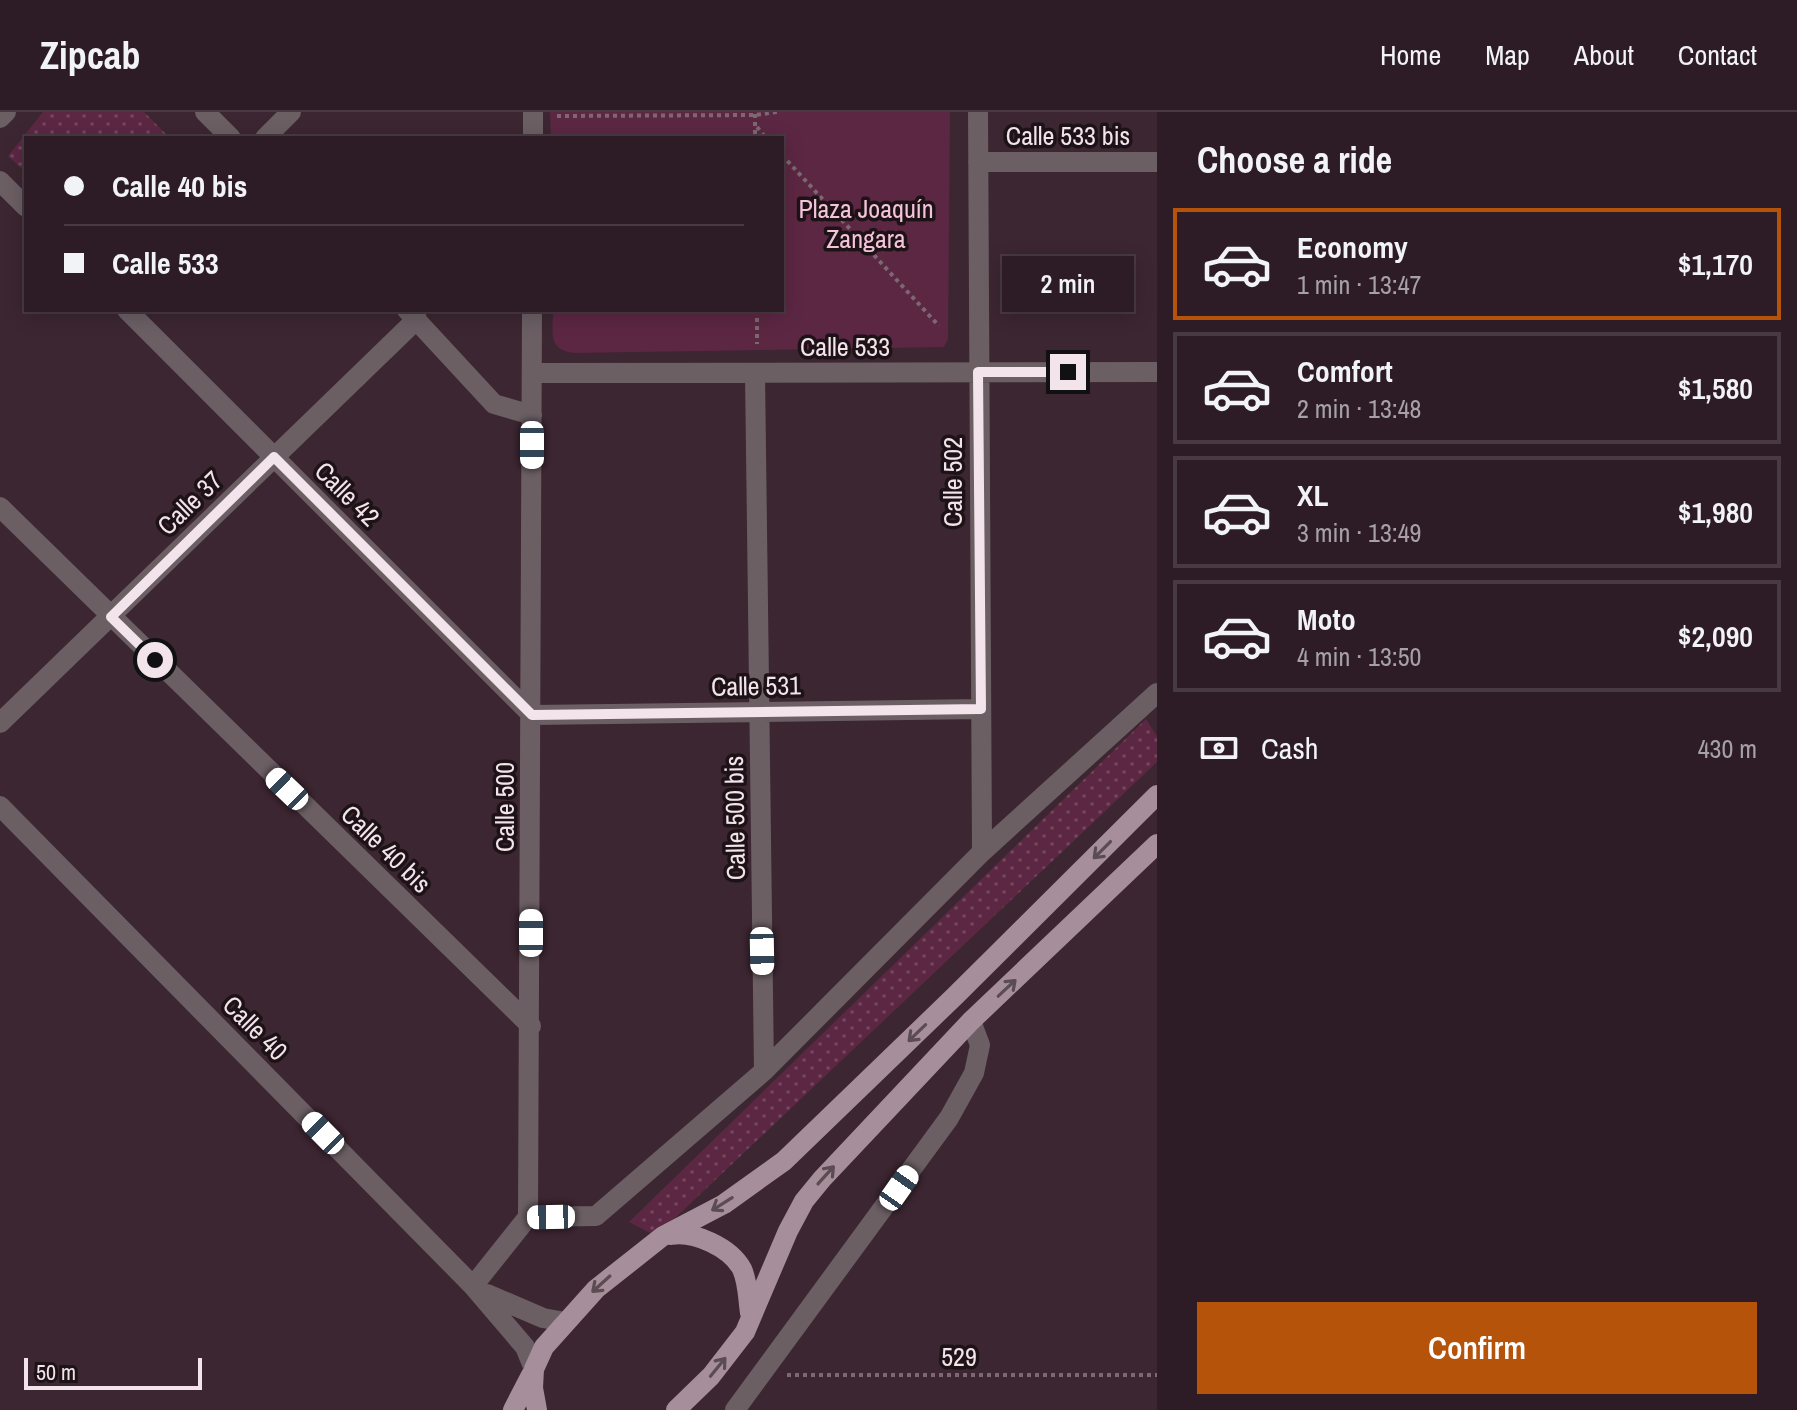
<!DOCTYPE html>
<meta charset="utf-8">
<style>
:root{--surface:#2d1c25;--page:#392932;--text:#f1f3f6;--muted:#a7a1a7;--line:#483a42;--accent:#b45309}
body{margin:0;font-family:"Archivo Narrow",sans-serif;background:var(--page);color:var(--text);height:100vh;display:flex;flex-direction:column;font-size:30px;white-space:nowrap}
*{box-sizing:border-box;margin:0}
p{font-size:26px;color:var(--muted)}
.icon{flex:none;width:44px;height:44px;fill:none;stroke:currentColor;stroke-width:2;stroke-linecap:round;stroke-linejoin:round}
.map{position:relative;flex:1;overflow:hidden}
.panel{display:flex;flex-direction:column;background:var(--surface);width:640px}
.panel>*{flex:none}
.top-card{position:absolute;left:24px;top:24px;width:760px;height:176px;border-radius:0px;box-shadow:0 4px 20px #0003,0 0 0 2px var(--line);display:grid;align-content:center;height:176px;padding:0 40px;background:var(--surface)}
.scale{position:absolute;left:24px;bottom:20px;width:178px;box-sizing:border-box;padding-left:8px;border:4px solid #f3e3ea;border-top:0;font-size:22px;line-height:28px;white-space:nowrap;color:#f3e3ea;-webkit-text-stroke:6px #1d1317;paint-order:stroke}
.end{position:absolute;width:36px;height:36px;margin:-18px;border:10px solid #f3e3ea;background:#111;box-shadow:0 0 0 4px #111}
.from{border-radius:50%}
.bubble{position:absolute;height:56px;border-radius:0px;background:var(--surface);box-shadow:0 4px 20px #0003,0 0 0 2px var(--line);font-size:26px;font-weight:600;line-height:56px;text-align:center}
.car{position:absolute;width:24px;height:48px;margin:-24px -12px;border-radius:10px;box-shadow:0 0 6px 2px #0007;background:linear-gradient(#fff 24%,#345 0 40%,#fff 0 76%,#345 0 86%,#fff 0)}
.top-card b{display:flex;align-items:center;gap:28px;height:76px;font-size:30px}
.top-card b+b{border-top:2px solid var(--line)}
.top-card i{width:20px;height:20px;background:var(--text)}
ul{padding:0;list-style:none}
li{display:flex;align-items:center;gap:24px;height:112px;margin:0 16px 12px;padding:0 24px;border:4px solid var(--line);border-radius:0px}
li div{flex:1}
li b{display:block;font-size:30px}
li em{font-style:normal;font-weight:600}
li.active{border-color:var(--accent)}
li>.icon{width:72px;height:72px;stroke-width:1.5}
h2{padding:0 40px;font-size:36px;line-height:96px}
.pay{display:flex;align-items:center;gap:20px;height:88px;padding:0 40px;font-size:30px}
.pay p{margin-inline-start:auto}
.action{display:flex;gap:16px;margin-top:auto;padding:16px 40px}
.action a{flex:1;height:92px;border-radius:0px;background:var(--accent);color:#fff;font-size:32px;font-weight:600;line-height:92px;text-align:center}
header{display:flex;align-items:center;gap:48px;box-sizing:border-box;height:112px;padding:0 40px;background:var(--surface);border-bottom:2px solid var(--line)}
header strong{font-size:38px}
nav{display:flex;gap:44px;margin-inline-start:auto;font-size:28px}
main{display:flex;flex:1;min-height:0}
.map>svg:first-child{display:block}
</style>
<header>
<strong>Zipcab</strong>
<nav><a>Home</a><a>Map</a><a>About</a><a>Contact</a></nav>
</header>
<main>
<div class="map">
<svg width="1157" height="1298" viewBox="0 0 1157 1298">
<defs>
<pattern id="grass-dots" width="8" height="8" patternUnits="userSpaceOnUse" patternTransform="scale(2)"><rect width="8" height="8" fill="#5c2743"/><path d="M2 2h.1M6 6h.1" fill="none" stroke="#74465e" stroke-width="1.8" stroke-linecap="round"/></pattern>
</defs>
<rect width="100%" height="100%" fill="#3c2631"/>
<path fill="url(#grass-dots)" d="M43,0H144L170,26H26V61L8,44Z
M1146,607L1157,624V650L656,1124L629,1110Z"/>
<path fill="#5c2743" d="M550,0H950L948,227L944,235L574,241C547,238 553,220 553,198H782V26H551Z"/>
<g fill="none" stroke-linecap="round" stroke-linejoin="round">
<path stroke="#7c6871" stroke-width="4" stroke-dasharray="4 4" stroke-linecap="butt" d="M755,2V26
M557,4L755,3L777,0
M757,15L766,26
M782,43L939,214
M757,198V232
M787,1263H1157"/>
<path stroke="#6b5f64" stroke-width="20" d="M205,0L231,26
M978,0L982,740
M0,6L6,0
M265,26L291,0
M533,26V0
M978,50H1157
M0,69L26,95
M127,198L532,603L981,597
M407,198L494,292L532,303
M532,261L1157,260
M755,261L764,959
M0,395L531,914
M0,611L417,207
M0,694L473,1174L525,1235L534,1257
M528,1105L596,1104L764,959L982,740L1157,581
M473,1174L528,1105L532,198
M487,1182L543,1206L565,1210
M735,1298L949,1006L974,961L980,933L971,909"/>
<path stroke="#a68f9a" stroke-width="20" d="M671,1123C694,1119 730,1135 742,1157C748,1170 748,1187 750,1201
M513,1298L531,1263
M537,1298L533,1276L534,1257L544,1235L596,1177L663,1124L724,1092L784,1049L955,884L1157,683
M676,1298L711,1264L745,1220L788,1119L804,1089L822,1067L971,909L1157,732"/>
</g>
<defs><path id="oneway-shaft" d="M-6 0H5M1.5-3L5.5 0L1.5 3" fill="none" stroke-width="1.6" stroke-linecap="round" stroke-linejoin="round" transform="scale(2)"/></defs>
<g stroke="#5b4b52">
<use href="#oneway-shaft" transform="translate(1102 738) rotate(135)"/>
<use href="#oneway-shaft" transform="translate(1007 876) rotate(-43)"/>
<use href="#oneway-shaft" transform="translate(917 921) rotate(136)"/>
<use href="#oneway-shaft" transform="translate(826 1063) rotate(-48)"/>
<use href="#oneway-shaft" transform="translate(722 1092) rotate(148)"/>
<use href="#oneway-shaft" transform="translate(601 1172) rotate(138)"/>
<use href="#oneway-shaft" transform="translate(718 1255) rotate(-51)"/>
</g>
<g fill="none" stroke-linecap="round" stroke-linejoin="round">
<path stroke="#f3e3ea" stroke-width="10" d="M155,548L111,505L274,345L532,603L981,597L978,260H1068"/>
</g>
<g text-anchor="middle" stroke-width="7" stroke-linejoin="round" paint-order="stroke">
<g font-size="26" fill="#f3e3ea" stroke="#1d1317">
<text x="1068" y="33">Calle 533 bis</text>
<text x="845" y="244">Calle 533</text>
<text transform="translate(953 370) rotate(-90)" y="9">Calle 502</text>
<text transform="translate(347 382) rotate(45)" y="9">Calle 42</text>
<text transform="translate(190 391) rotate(-44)" y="9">Calle 37</text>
<text transform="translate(756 574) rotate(-1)" y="9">Calle 531</text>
<text transform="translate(505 695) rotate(-90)" y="9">Calle 500</text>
<text transform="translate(735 706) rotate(-91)" y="9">Calle 500 bis</text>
<text transform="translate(386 737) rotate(44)" y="9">Calle 40 bis</text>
<text transform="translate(255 916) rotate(45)" y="9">Calle 40</text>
<text x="959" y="1254">529</text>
</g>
<g font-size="26" fill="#f4c3da" stroke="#1d1317">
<text x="866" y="106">Plaza Joaquín<tspan x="866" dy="30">Zangara</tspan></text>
</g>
</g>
</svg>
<div class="scale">50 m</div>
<i class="end from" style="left:155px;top:548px"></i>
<i class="end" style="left:1068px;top:260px"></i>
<div class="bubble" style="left:1002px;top:144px;width:132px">2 min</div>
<i class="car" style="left:532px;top:333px;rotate:180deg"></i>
<i class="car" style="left:287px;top:677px;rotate:314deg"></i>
<i class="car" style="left:531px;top:821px;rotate:0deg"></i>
<i class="car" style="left:762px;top:839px;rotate:179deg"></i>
<i class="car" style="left:323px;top:1021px;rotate:315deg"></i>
<i class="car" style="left:899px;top:1076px;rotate:35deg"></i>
<i class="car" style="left:551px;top:1105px;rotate:269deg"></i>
<div class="top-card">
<b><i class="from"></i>Calle 40 bis</b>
<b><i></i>Calle 533</b>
</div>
</div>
<section class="panel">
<h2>Choose a ride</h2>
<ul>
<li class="active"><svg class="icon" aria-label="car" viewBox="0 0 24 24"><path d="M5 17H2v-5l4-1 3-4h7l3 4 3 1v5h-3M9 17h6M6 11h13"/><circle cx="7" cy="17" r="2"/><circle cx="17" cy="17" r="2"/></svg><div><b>Economy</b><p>1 min · 13:47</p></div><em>$1,170</em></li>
<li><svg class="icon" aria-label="car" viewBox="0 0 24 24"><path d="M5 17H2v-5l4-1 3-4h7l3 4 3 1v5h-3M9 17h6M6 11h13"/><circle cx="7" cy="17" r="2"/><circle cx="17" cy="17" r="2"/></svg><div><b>Comfort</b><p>2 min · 13:48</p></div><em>$1,580</em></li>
<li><svg class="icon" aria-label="car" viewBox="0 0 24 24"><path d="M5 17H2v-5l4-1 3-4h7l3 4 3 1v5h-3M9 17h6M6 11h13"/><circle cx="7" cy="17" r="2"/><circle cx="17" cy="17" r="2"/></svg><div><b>XL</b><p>3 min · 13:49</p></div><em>$1,980</em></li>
<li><svg class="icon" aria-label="car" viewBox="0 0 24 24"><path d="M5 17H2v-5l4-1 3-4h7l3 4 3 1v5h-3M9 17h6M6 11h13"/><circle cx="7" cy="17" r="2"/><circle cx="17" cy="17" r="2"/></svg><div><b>Moto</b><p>4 min · 13:50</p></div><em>$2,090</em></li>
</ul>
<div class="pay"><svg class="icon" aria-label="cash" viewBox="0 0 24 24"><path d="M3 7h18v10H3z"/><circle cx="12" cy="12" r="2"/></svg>Cash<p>430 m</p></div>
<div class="action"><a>Confirm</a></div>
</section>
</main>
